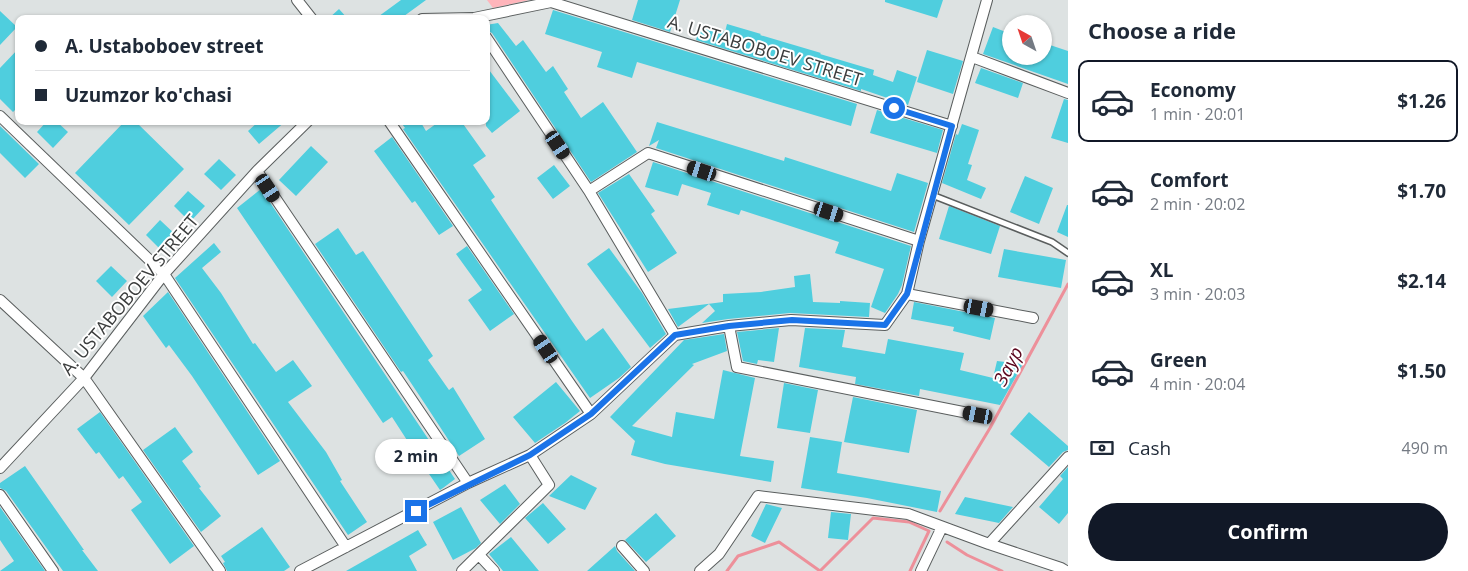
<!DOCTYPE html>
<meta charset="utf-8">
<style>
:root{--surface:#fff;--page:#f2f2f3;--text:#1f2937;--muted:#747a83;--line:#e0e1e3;--accent:#111827}
body{margin:0;font-family:"Open Sans",sans-serif;background:var(--page);color:var(--text);height:100vh;display:flex;flex-direction:column;font-size:19px;white-space:nowrap}
*{box-sizing:border-box;margin:0}
p{font-size:16px;color:var(--muted)}
.icon{flex:none;width:28px;height:28px;fill:none;stroke:currentColor;stroke-width:2;stroke-linecap:round;stroke-linejoin:round}
.map{position:relative;flex:1;overflow:hidden}
.sheet{display:flex;flex-direction:column;background:var(--surface);width:400px}
.sheet>*{flex:none}
.top-card{position:absolute;left:15px;top:15px;width:475px;height:110px;border-radius:10px;box-shadow:0 1px 4px #0004;display:grid;align-content:center;height:110px;padding:0 20px;background:var(--surface)}
.needle{width:32px;rotate:320deg}
.buttons{position:absolute;left:1002px;top:15px;display:grid;gap:10px}
.buttons a{display:grid;place-items:center;width:50px;height:50px;border-radius:50%;background:var(--surface);box-shadow:0 1px 4px #0004;font-size:25px}
.end{position:absolute;width:22px;height:22px;margin:-11px;border:6px solid #1a73e8;background:#fff;box-shadow:0 0 0 2px #fff}
.from{border-radius:50%}
.bubble{position:absolute;height:35px;border-radius:18px;background:var(--surface);box-shadow:0 1px 4px #0004;font-size:16px;font-weight:700;line-height:35px;text-align:center}
.car{position:absolute;width:15px;height:30px;margin:-15px -8px;border-radius:6px;box-shadow:0 0 4px 1px #0007;background:linear-gradient(#222 24%,#8ab4d8 0 40%,#222 0 76%,#8ab4d8 0 86%,#222 0)}
.top-card b{display:flex;align-items:center;gap:18px;height:48px;font-size:19px}
.top-card b+b{border-top:1px solid var(--line)}
.top-card i{width:12px;height:12px;background:var(--text)}
ul{padding:0;list-style:none}
li{display:flex;align-items:center;gap:15px;height:82px;margin:0 10px 8px;padding:0 10px;border:2px solid transparent;border-radius:10px}
li div{flex:1}
li b{display:block;font-size:19px}
li em{font-style:normal;font-weight:700}
li.on{border-color:var(--accent)}
li>.icon{width:45px;height:45px;stroke-width:1.5}
h2{padding:0 20px;font-size:22px;line-height:60px}
.pay{display:flex;align-items:center;gap:12px;height:55px;padding:0 20px;font-size:19px}
.pay p{margin-inline-start:auto}
.button{display:flex;gap:10px;margin-top:auto;padding:10px 20px}
.button a{flex:1;height:58px;border-radius:30px;background:var(--accent);color:#fff;font-size:20px;font-weight:700;line-height:58px;text-align:center}
main{display:flex;flex:1;min-height:0}
.map>svg:first-child{display:block}
</style>
<main>
<div class="map">
<svg width="1068" height="571" viewBox="0 0 1068 571">
<rect width="100%" height="100%" fill="#dde2e2"/>
<path fill="#ffb5bb" d="M487,0H529L493,8Z"/>
<g fill="none" stroke-linecap="round" stroke-linejoin="round">
<path stroke="#ed909a" stroke-width="3" d="M940,511L990,428L1068,284
M947,542L967,555L1002,571
M727,571L738,556L779,542L820,571L873,518L909,522L929,531L910,571"/>
</g>
<path fill="#4fcede" d="M401,0H426L400,19H375Z
M638,0H680L670,32L632,20Z
M885,0H943L937,18L885,2Z
M339,9L348,19H328Z
M553,10L857,104L851,126L637,62L632,78L597,67L602,52L545,34Z
M0,11L17,27L0,45Z
M498,23L516,46L523,40L546,72L553,66L568,89L564,92L581,118L603,102L637,152L591,182L492,33L486,30V25Z
M701,24L725,32L727,24L761,34L760,35L821,53L820,54L874,70L873,75L893,82L897,70L917,77L908,105L861,89V91L696,40Z
M993,27L1011,34V56H1044V43L1068,51V84L983,54Z
M19,48V106L13,112L0,99V68Z
M927,50L963,61L953,94L917,82Z
M486,66L520,111L492,133L486,126Z
M981,68L1023,83L1018,98L975,83Z
M1064,99L1068,100V143L1051,138Z
M877,110L943,130L937,153L870,133Z
M47,121H56L68,132L53,148L37,132Z
M125,121H135L184,169L129,225L75,173Z
M259,121H286L259,144L248,131Z
M400,121H420L426,131L440,121H461L486,156L473,165L495,197L491,200L572,321L586,341L603,328L631,367L619,378L590,398L403,129L405,128Z
M657,122L784,161L785,157L891,191L897,173L928,183L914,232L656,148L659,140L649,146Z
M962,124L979,130L968,164L972,165L967,180L986,188L981,199L942,183L956,134L958,135Z
M0,126L39,164L25,178L0,153Z
M392,137L453,226L439,235L415,201L412,203L374,151Z
M311,146L328,162L296,196L279,180Z
M219,159L236,175L221,190L204,174Z
M653,162L911,246L902,285L898,294L885,313L871,307L884,269L835,253L839,242L741,210L739,215L707,205L711,193L682,184L678,196L645,187Z
M554,165L570,186L553,199L537,178Z
M629,174L655,211L651,214L677,253L648,272L598,193Z
M1025,176L1053,188L1039,224L1010,212Z
M261,189L455,479L443,488L440,490L427,471L392,417L383,423L237,208Z
M188,191L205,206L190,222L174,206Z
M1067,205H1068V237L1057,232Z
M949,206L1000,226L991,254L939,239Z
M160,220L177,236L162,251L146,235Z
M338,228L356,255L363,251L433,356L428,360L449,390L453,387L485,439L459,456L425,404L403,371L401,372L315,244Z
M214,243L221,252L202,268L221,293L253,344L255,343L276,372L293,360L312,386L288,402L326,452L342,480L340,481L367,522L348,535L175,278Z
M467,246L514,314L490,331L468,300L482,290L456,254Z
M609,248L642,293L666,334L650,348L587,264Z
M1004,249L1066,260L1061,288L998,277Z
M111,266L127,281L112,297L96,281Z
M810,274L813,302L840,303V301L870,303L869,317L790,313L728,319L702,323L715,311L709,304L678,327L668,309L723,302V294L761,292L795,287L794,276Z
M168,292L280,461L258,475L192,376L169,345L166,348L143,316Z
M914,302L995,318L990,340L953,331L954,327L911,319Z
M779,328L774,362L758,360L757,364L743,361L737,332Z
M805,328L845,330L842,347L885,354L888,339L964,353L960,370L993,378L997,361L1023,364L1000,405L920,389L919,396L855,384L856,377L799,367Z
M724,334L727,351L692,364L694,365L632,426L672,437L676,412L714,419L723,370L755,378L740,456L774,461L771,482L665,464L631,455L635,441L610,417L684,340Z
M556,382L580,411L565,423L535,443L513,417Z
M784,383L818,390L810,433L777,428Z
M853,397L917,410L909,453L844,442Z
M100,412L194,546L170,564L131,510L142,502L123,476L119,479L99,452L96,454L77,429Z
M1029,412L1068,446V450L1063,452L1049,467L1010,434Z
M175,427L193,452L182,461L201,487L199,488L221,516L201,532L143,450Z
M810,437L842,442L837,473L941,491L937,512L867,498L801,488Z
M25,466L84,550H82L98,571H63L6,491L0,488V483Z
M1068,467V513L1059,524L1039,507L1063,479L1060,476Z
M571,475L597,488L585,510L549,496Z
M505,484L520,504L500,524L480,500Z
M965,497L1013,507L999,523L955,514Z
M543,503L566,529L548,544L525,518Z
M766,504L782,508L765,543L751,536Z
M0,507L45,571H0L14,561L0,540Z
M461,507L481,543L476,548L453,560L433,522Z
M831,512L851,514L848,540L828,538Z
M656,513L676,536L646,562L625,540Z
M262,527L290,567L284,571H227L223,563L225,562L221,556Z
M418,530L427,545L409,556L417,571H346Z
M511,537L539,571H503L489,554Z
M615,546L617,551L635,571H587Z"/>
<g fill="none" stroke-linecap="round" stroke-linejoin="round">
<g stroke="#5a5e5e" stroke-width="8">
<path id="lane" d="M932,195L1052,242L1068,253"/>
</g>
<g stroke="#5a5e5e" stroke-width="12">
<path id="street" d="M297,0L312,19
M422,19L474,18L551,2L952,126
M486,37L589,191L675,335
M972,57L1068,93
M0,116L164,274L346,547
M389,121L591,414
M257,171L468,483
M589,191L648,153L919,241
M907,294L1033,318
M0,300L84,378L220,571
M729,326L737,367L978,415
M0,468L84,378L164,274L257,171L308,121
M0,495L53,571
M989,544L1068,457
M622,546L644,571
M479,555L494,571
M300,571L468,483L530,455L591,414L675,335L729,326L791,320L885,325L907,294L919,241L987,0
M462,571L549,485L530,455
M700,571L719,554L758,496L908,514L989,544L1061,568L1066,571
M921,571L942,527"/>
</g>
<use href="#lane" stroke="#fff" stroke-width="5"/>
<use href="#street" stroke="#fff" stroke-width="10"/>
</g>
<g fill="none" stroke-linecap="round" stroke-linejoin="round">
<path stroke="#1a73e8" stroke-width="6" d="M416,511L530,455L591,414L675,335L729,326L792,320L885,325L907,294L952,126L894,108"/>
</g>
<g text-anchor="middle" stroke-width="4" stroke-linejoin="round" paint-order="stroke">
<g font-size="18" fill="#3b3d3d" stroke="#fff">
<text transform="translate(765 51) rotate(17)" y="6">A. USTABOBOEV STREET</text>
<text transform="translate(130 295) rotate(-50)" y="6">A. USTABOBOEV STREET</text>
</g>
<g font-size="19" font-style="italic" fill="#5b071e" stroke="#fff">
<text transform="translate(1008 366) rotate(-62)" y="7">Заур</text>
</g>
</g>
</svg>
<div class="buttons">
<a><svg class="needle" viewBox="-14 -14 28 28"><path d="M0-13l5 13h-10z" fill="#e53935"/><path d="M0 13l5-13h-10z" fill="#747a83"/></svg></a>
</div>
<i class="end from" style="left:894px;top:108px"></i>
<i class="end" style="left:416px;top:511px"></i>
<div class="bubble" style="left:375px;top:439px;width:82px">2 min</div>
<i class="car" style="left:558px;top:145px;rotate:146deg"></i>
<i class="car" style="left:702px;top:171px;rotate:288deg"></i>
<i class="car" style="left:268px;top:188px;rotate:146deg"></i>
<i class="car" style="left:829px;top:212px;rotate:108deg"></i>
<i class="car" style="left:979px;top:308px;rotate:101deg"></i>
<i class="car" style="left:546px;top:349px;rotate:326deg"></i>
<i class="car" style="left:978px;top:415px;rotate:281deg"></i>
<div class="top-card">
<b><i class="from"></i>A. Ustaboboev street</b>
<b><i></i>Uzumzor ko'chasi</b>
</div>
</div>
<section class="sheet">
<h2>Choose a ride</h2>
<ul>
<li class="on"><svg class="icon" aria-label="car" viewBox="0 0 24 24"><path d="M5 17H2v-5l4-1 3-4h7l3 4 3 1v5h-3M9 17h6M6 11h13"/><circle cx="7" cy="17" r="2"/><circle cx="17" cy="17" r="2"/></svg><div><b>Economy</b><p>1 min · 20:01</p></div><em>$1.26</em></li>
<li><svg class="icon" aria-label="car" viewBox="0 0 24 24"><path d="M5 17H2v-5l4-1 3-4h7l3 4 3 1v5h-3M9 17h6M6 11h13"/><circle cx="7" cy="17" r="2"/><circle cx="17" cy="17" r="2"/></svg><div><b>Comfort</b><p>2 min · 20:02</p></div><em>$1.70</em></li>
<li><svg class="icon" aria-label="car" viewBox="0 0 24 24"><path d="M5 17H2v-5l4-1 3-4h7l3 4 3 1v5h-3M9 17h6M6 11h13"/><circle cx="7" cy="17" r="2"/><circle cx="17" cy="17" r="2"/></svg><div><b>XL</b><p>3 min · 20:03</p></div><em>$2.14</em></li>
<li><svg class="icon" aria-label="car" viewBox="0 0 24 24"><path d="M5 17H2v-5l4-1 3-4h7l3 4 3 1v5h-3M9 17h6M6 11h13"/><circle cx="7" cy="17" r="2"/><circle cx="17" cy="17" r="2"/></svg><div><b>Green</b><p>4 min · 20:04</p></div><em>$1.50</em></li>
</ul>
<div class="pay"><svg class="icon" aria-label="cash" viewBox="0 0 24 24"><path d="M3 7h18v10H3z"/><circle cx="12" cy="12" r="2"/></svg>Cash<p>490 m</p></div>
<div class="button"><a>Confirm</a></div>
</section>
</main>
